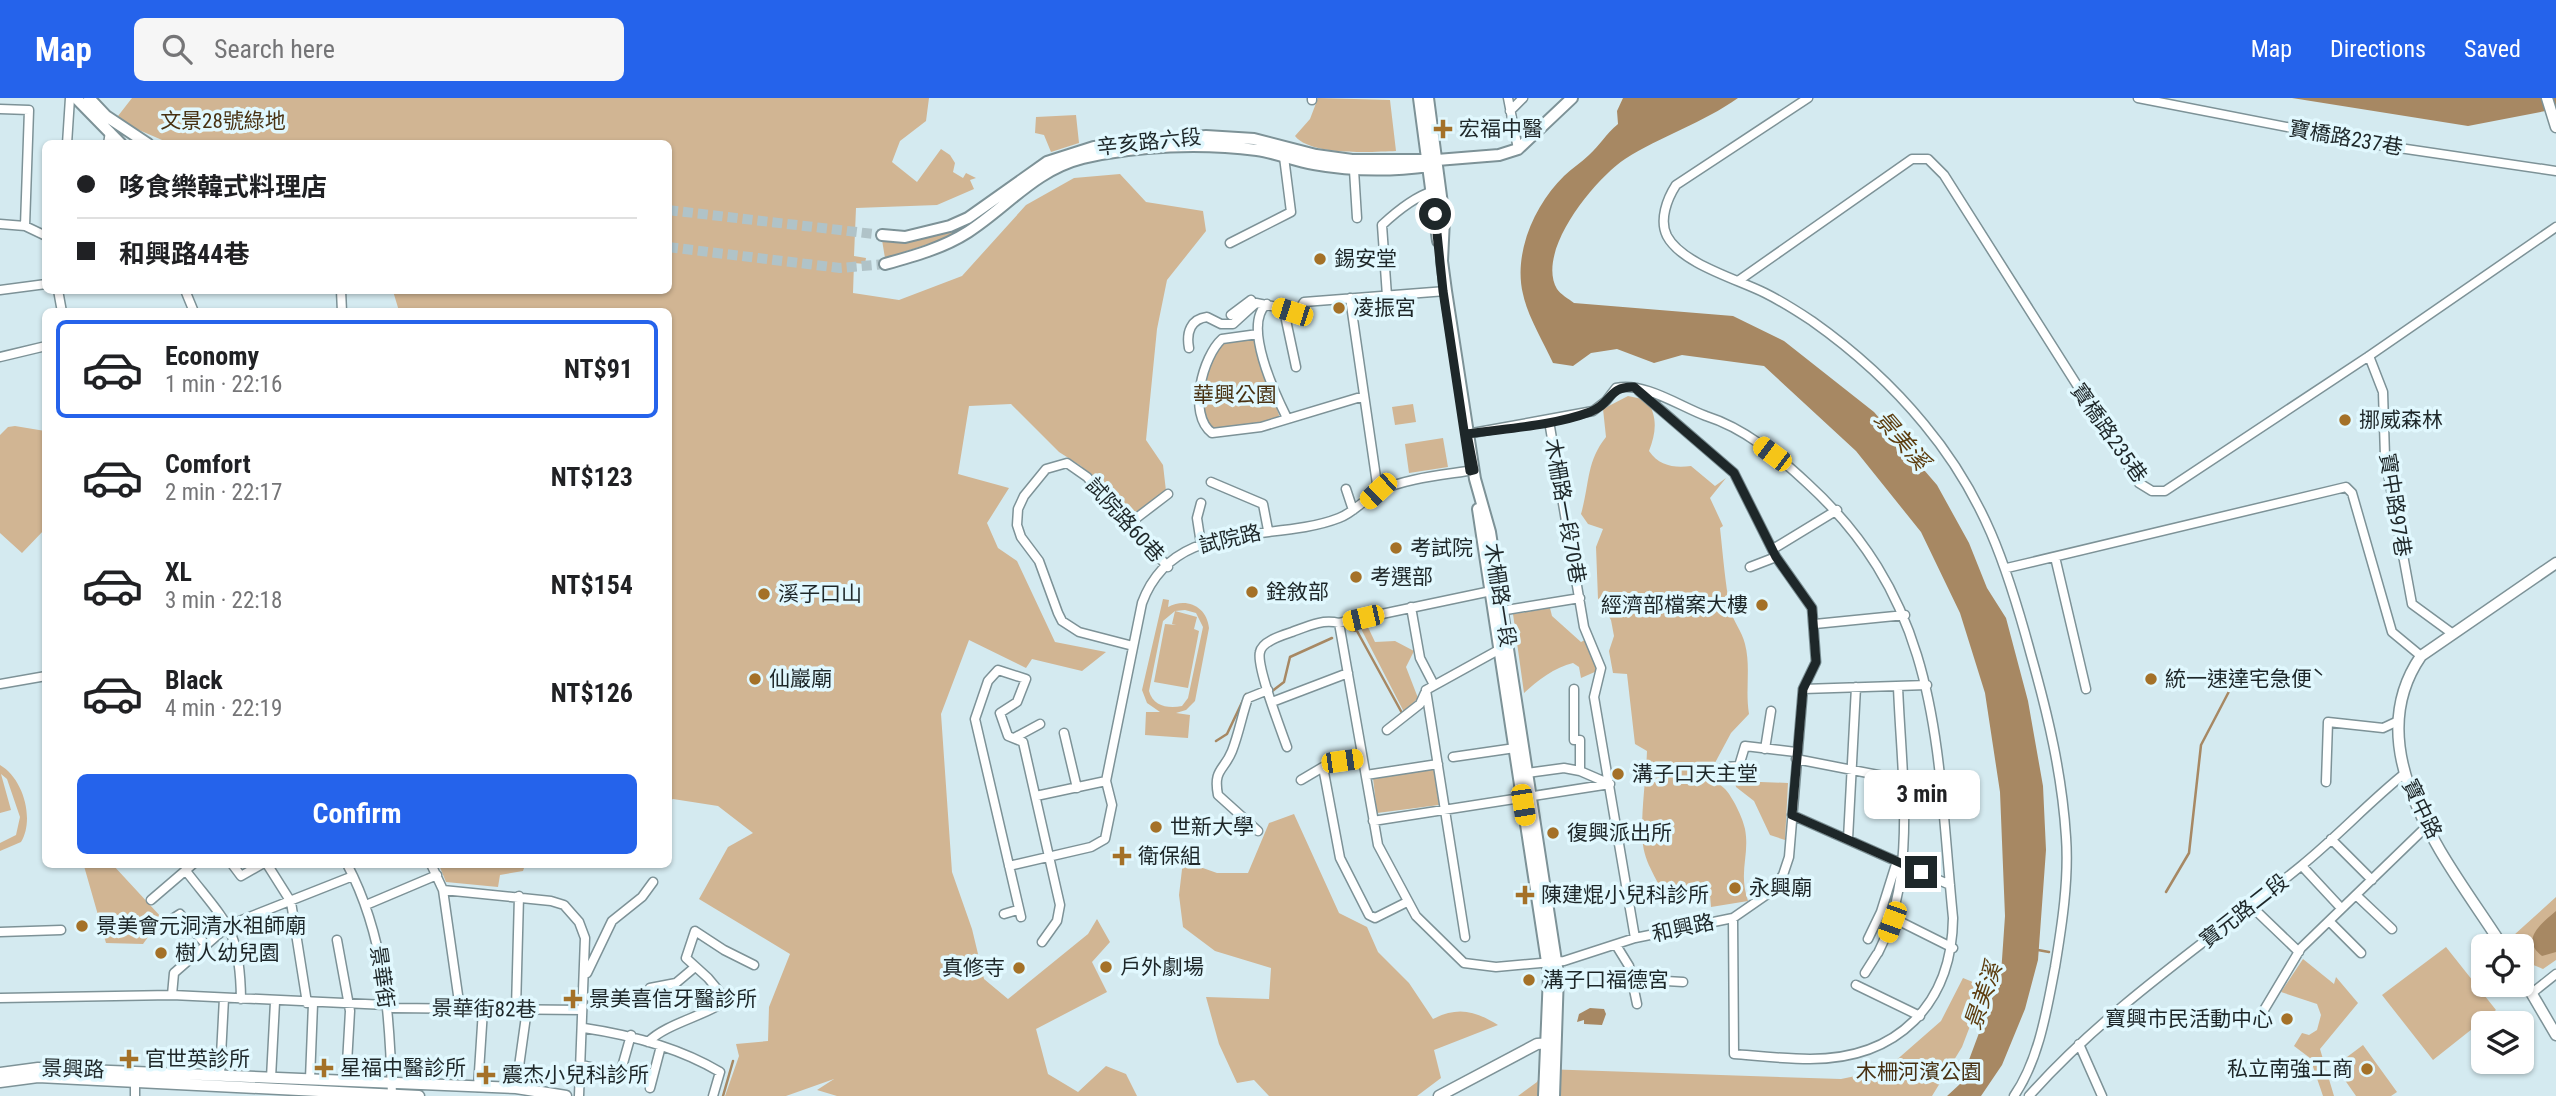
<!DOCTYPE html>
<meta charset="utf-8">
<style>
:root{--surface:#fff;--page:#f6f6f6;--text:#202124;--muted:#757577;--line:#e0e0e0;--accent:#2563eb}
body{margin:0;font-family:"Roboto Condensed","Noto Sans TC",sans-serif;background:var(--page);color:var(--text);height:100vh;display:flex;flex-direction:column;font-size:26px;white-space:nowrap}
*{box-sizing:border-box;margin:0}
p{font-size:23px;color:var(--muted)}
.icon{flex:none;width:38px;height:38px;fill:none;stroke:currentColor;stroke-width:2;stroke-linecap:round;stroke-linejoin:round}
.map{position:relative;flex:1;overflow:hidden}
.panel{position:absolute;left:42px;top:210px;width:630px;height:560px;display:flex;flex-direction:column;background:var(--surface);border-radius:10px;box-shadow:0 2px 5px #0004}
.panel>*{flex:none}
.banner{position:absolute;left:42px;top:42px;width:630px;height:154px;border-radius:10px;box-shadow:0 2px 5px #0004;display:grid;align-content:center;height:154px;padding:0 35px;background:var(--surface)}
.fabs{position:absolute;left:2471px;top:836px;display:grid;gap:14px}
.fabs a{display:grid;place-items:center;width:63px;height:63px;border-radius:10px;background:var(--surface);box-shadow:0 2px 5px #0004;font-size:35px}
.end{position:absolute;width:32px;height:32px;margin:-16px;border:9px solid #1e2729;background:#fff;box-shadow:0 0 0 4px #fff}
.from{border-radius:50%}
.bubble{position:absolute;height:49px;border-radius:10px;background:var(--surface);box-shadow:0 2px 5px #0004;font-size:23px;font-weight:700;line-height:49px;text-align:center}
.car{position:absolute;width:21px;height:42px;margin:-21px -10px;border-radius:9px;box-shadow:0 0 5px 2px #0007;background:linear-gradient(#f5c518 24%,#345 0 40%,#f5c518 0 76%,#345 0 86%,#f5c518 0)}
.banner b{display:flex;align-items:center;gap:24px;height:66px;font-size:26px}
.banner b+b{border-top:2px solid var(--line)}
.banner i{width:18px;height:18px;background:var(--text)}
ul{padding:12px 0 0;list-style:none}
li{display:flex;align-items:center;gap:21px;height:98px;margin:0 14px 10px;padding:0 21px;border:4px solid transparent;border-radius:10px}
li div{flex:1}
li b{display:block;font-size:26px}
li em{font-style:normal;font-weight:700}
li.current{border-color:var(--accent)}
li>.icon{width:63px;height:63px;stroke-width:1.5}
.action{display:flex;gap:14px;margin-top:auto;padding:14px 35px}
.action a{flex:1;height:80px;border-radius:10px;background:var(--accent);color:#fff;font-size:28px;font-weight:700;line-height:80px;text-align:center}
header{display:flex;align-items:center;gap:42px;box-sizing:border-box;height:98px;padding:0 35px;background:var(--accent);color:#fff}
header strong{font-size:33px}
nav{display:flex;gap:38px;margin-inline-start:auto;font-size:24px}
.search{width:490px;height:63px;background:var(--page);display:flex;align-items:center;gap:18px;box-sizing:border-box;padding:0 24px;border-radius:10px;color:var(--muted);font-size:26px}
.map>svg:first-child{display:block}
</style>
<header>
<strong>Map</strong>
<div class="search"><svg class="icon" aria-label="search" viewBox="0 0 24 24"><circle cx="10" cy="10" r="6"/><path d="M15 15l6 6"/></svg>Search here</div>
<nav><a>Map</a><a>Directions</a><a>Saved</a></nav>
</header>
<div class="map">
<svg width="2556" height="998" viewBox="0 0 2556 998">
<rect width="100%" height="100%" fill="#d4eaf0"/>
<path fill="#d1b593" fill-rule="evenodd" d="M132,0H929L926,23L900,43L892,64L917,84L941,51L950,57L955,65L953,74L963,80L966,75L976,80L970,82L974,91L937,107L856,110L854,158L866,160L865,166L854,165L853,195L899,202L962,178L1026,107L1074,80L1120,76L1146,104L1203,113L1206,133L1167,182L1157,231L1146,342L1163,367L1166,393L1130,421L1081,368L1059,354L1011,306L969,308L958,376L1009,390L987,425L998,450L1017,463L1055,544L1106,554L1082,573L1032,561L1026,570L969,542L941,616L952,774L972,831L984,881L1008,901L1088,836L1097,821L1110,844L1092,864L1107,894L1036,931L1048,976L1078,994L1106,968L1126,976L1137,998H837L817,992L834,981L786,998H725L739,958L736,946L768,943L769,909L790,856L699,801L728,749L753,735L718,708L673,701L669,703L668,214L399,213L393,193L668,192V46L169,45L132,29L118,18Z
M1318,0L1390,2L1396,53C1371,54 1311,58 1295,38L1310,21Z
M1076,17L1079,45L1051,54L1044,37L1035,35L1036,19Z
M984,116L950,139L885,160L882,142C921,144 951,136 984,116Z
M1253,239L1280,320L1260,326L1214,332C1191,306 1208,270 1222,244Z
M1628,298L1647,302C1658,320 1656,334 1649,353C1659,368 1674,370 1691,368L1715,388L1726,380L1710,400L1723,428L1720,430C1723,458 1725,483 1730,511C1733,523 1742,533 1745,546C1751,569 1745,592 1749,616L1731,635L1709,676C1713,684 1718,684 1725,691C1732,698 1743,720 1745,731C1750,758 1738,773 1748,803L1711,809L1710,797L1702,795L1667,808C1662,786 1646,770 1643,747C1640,717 1646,683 1647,653L1635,646L1627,576L1613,575L1609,553L1614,538L1611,522L1598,501L1596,449L1603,431L1588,426L1581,416C1590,385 1586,364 1606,339L1603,311Z
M1413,306L1416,324L1395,327L1392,309Z
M15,328L45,333V431L22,455L0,435V337L8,329Z
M1443,340L1448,369L1409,375L1405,346Z
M1163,501L1169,502L1168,509C1187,499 1207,509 1209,530L1195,603L1186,612L1176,615L1190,617L1188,640L1145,637L1146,614H1160L1147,605L1142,592ZM1185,512L1196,515L1203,529L1188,600L1182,608C1168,611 1153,608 1149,593L1163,523L1175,513L1172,526L1176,527L1165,526L1154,584L1188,590L1199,533L1194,531L1197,519L1175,513Z
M1550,510L1552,518L1581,544L1585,542L1597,573L1581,580L1579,569L1573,565C1555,569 1537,583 1524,595L1513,516Z
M1366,525L1375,544L1395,543L1414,553L1406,569L1418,600L1404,614L1359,527Z
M0,667C23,680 35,721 21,744L0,753V745L16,737L20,719L7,681L1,676L11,712L0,715Z
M1431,671L1434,673L1439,707L1377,715L1373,680Z
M1735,683L1788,685L1785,742L1770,737L1754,703L1736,689Z
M1294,716L1339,815L1367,829L1378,854L1409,885L1433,921C1457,909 1474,912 1498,927L1434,952L1441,980L1417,998H1269L1254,982L1237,985L1219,946L1206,899L1269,901L1271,870L1215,853L1183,829L1179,797L1183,763L1217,775H1248L1269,725Z
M113,767L162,820L143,846L106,845L84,768Z
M439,767H525L523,773L500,777L498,789L446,784Z
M2556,799V862L2543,871L2531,866L2514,837Z
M2446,849L2496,912L2433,962L2382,897Z
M2303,861L2334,886L2336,879L2358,905L2320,951L2334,998H2323L2310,960L2294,948L2302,935L2309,937L2317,932L2321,917L2317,906L2281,894Z
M1963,880L1985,889L1962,949L1932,998H1518L1537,984L1543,971L1841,981L1885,972L1941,923Z
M2363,947L2397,994L2391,998H2356L2335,968Z"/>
<path fill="#a78863" d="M1623,0H1738C1703,25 1661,38 1625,61C1596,80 1535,153 1557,191C1560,196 1569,201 1574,205L1733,218L1784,243L1874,314L1937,387L1969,445L1987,490L2006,520L2028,603L2043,688L2046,752L2038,862L2025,911L2002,967L1981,998H1947L1960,986L2001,876L2005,818L2000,694L1985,595L1960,515L1921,434L1856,353L1764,268L1682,257L1654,265L1617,251L1591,255L1573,268L1553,265C1543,243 1528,219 1523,196C1513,155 1535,106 1564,78C1572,70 1581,65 1589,57C1600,47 1605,37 1618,26L1617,13Z
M2292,0H2556V11L2468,28Z
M2556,813V854L2542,858C2520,841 2541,826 2556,813Z
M1590,910L1604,911L1606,916L1602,927L1584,926V922L1577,924L1579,916Z"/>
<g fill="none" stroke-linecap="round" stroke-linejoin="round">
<path stroke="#a78863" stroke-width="2.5" d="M1350,532L1357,533L1402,615
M1271,594L1284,584L1290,559L1332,540
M1216,643L1227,636L1246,596
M2166,794L2189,755L2201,647L2236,580
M2038,852L2049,854
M723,998L733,963"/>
<path stroke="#b0c3c8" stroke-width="10" stroke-dasharray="10 5" stroke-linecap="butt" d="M668,112L882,137
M668,149L840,170L885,166"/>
<g stroke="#7d9297" stroke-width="11">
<path id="minor" d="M1508,0L1518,51
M1808,0L1676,87C1667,101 1659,122 1667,138C1682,166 1737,181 1765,195C1781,203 1797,213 1812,223C1853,252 1892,287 1924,326C1984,398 2007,468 2031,557C2048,617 2062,676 2066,739C2069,781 2062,827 2055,869C2047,911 2039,962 2014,998
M2138,0L2379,47L2556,73
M1312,2V0
M0,11L29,12L25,128
M1510,13L1523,0
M67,46L70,0
M108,46L110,34
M1354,72L1357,120
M0,126L25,128L46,138
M1230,145L1291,114L1284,59
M1738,183L1912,61H1928L1944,77L2139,385L2152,393H2165L2369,258L2556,129
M0,192L46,186
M58,192L62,214
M185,192L194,214
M341,192L342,214
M1387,198L1382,127C1397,113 1414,99 1433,93
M1350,200L1378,393
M1267,206C1242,226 1275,296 1287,320
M1291,214L1286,222L1296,269
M1231,217L1251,202
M1258,236L1222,241C1203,258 1187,316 1212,335L1261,329L1364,298
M1189,250C1186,234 1191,221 1207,219L1221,226H1233L1256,205L1298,213L1304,204L1446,193
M2369,258L2383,294L2385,359L2412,506L2453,536
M0,259L46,248
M1549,323L1584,529L1601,570L1594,599L1635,840
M1467,336L1593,313L1606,303L1616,290C1645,284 1679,308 1706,318C1744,330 1778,358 1807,385C1943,509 1936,650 1953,820C1952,906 1898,961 1810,961C1785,961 1759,958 1734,956L1733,820
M1211,384L1263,406L1268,432
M1346,391L1353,412
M1130,425L1168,396
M1201,446L1197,420L1201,405
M1773,451L1837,412
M2055,459L2086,591
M1750,469L1776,459
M2007,470L2346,389L2352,395L2392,534L2421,558
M1411,509L1420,560L1434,587
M1500,513L1580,500
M1339,525L1378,747L1416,818L1464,865L1496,869L1564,863L1635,840L1733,820L1769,795L1783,777L1789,759L1803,591L1816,564L1812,510L1776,459L1734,375L1639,293
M1815,526L1905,517
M1133,548L1079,534L1062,523L1058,515L1039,463L1021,439L1017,427L1018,411L1024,398L1046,371L1067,365L1087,379L1168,469
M0,586L46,578
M1574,591V642H1580V673L1610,686
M1803,591L1927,587
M1426,592L1465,839
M1426,592L1502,550
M1272,604L1348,575
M1387,632L1420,606L1425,595
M1064,635L1077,690
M1014,640L1040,626
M1287,649C1281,632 1256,568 1260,554C1262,543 1283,537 1292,534C1308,528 1322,521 1339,525L1496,492
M1765,651L1771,613
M1453,659L1515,650
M1362,660L1332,664L1323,669L1340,760L1369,817L1375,820L1407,804
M1796,661L1940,689
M1724,669L1739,668L1745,648L1796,654
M1527,675L1564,670L1580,673
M1366,677L1438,666
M1301,682L1323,669
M2326,684L2328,624L2383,630L2398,623
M1036,698L1106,683
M1792,717L1950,787
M1373,723L1610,686
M1258,733L1218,697C1213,671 1224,673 1232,653C1239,635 1242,617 1248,600L1268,592
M1848,741L1856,589
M2331,741L2372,782
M232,766L241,778L262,766
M267,766L291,804L307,905
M347,766C385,838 390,918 392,998
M431,766L443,792L460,911
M1009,768L1091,749L1105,741L1112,707L1106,683L1142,505C1174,418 1273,446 1339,420C1355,414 1365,400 1379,393C1406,380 1444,377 1474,372
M2302,768L2341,810
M186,773C227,826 240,831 241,901
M443,792L551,803L564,807L579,824L585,840L579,998
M2356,797L2392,831
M151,802L193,766
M366,807L437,777
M2250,807L2299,854
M1881,814L1953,850
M1004,816L1017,812
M1021,819L975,621L988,583L998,572L1026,581L1017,604L1000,615L1008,638L1023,644L1060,807L1057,823L1042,844
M2329,823L2361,855
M166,825L180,816L206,847
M0,834L61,832
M1868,841L1881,814L1897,763
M337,842L350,913L346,983
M1616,847L1629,868L1637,906
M1878,855C1918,776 1901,674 1898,588
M587,875L612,823L642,799L653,784
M1865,875L1877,856
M1632,881L1683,884
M1856,887L1920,918
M650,890L676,885L695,869
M2532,895L2556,876
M172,897L174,875L229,827L353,778
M0,900L172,897L386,907L393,910L582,912
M516,911L519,798
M2261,917L2301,850L2427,728
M584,930C631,937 678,949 720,974L713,998
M648,944C665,927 697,920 719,907L723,898L708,880L686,860L695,833L724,852L754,867
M2079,946L2102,998
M582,967L620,976L631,937
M220,977L224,900
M271,980L275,904
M310,981L313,906
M478,989L483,912
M516,990L527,911
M650,990L661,948
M135,998V980
M2029,998C2108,909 2209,843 2301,768C2337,739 2368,705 2404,676"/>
</g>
<g stroke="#7d9297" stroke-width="13">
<path id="tertiary" d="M2547,0L2556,29
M2503,849C2451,767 2354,655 2421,558L2556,465
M2522,879L2556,937
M0,975L38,970L516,990L566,998
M0,984L38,979L419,998
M1439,998L1537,946L1552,945"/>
</g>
<g stroke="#7d9297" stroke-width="14">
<path id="secondary" d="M76,0L121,46
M89,0L106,18L148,46
M1419,0L1438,143
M1428,0L1444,121L1442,163L1446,193L1475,381L1490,434L1558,876L1554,998
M882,137L905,139L950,128L968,120L1047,64L1094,49L1206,38L1254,41L1316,57L1352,62H1437L1499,57L1518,51L1572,0
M885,166C914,158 943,150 968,134C1008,108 1035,72 1083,60C1138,47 1202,45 1257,52C1277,55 1295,63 1314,66C1352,73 1392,73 1430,68
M1478,411L1549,877L1544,998"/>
</g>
<use href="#minor" stroke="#fff" stroke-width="8"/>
<use href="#tertiary" stroke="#fff" stroke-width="10"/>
<use href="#secondary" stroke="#fff" stroke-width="10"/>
</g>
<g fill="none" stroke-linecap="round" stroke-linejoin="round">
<path stroke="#1e2729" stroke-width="9" d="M1435,116L1443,193L1470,373L1474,372L1467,336C1508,330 1552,328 1590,314C1612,306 1608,288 1634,289L1734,375L1776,459L1812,510L1816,564L1803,591L1792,717L1921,774"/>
</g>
<g fill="#a47128" stroke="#e1f8fe" stroke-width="2.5">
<path d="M1439.5 20.5h7v7h7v7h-7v7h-7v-7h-7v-7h7z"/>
<circle cx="1320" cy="161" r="7"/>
<circle cx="1339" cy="210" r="7"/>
<circle cx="2345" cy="322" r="7"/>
<circle cx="1396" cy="450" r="7"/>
<circle cx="1356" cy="479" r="7"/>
<circle cx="1252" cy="494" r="7"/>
<circle cx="764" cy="496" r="7"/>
<circle cx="1762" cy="507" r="7"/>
<circle cx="755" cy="581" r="7"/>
<circle cx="2151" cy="581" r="7"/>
<circle cx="1618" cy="676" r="7"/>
<circle cx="1156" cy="729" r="7"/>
<circle cx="1553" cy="735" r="7"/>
<path d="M1118.5 747.5h7v7h7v7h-7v7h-7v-7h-7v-7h7z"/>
<circle cx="1735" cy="790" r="7"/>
<path d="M1521.5 786.5h7v7h7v7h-7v7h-7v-7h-7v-7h7z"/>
<circle cx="82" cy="828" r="7"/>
<circle cx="161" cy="855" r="7"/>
<circle cx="1106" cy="869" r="7"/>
<circle cx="1019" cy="870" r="7"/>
<circle cx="1529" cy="882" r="7"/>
<path d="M569.5 890.5h7v7h7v7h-7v7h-7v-7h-7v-7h7z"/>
<circle cx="2287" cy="921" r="7"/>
<path d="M125.5 950.5h7v7h7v7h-7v7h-7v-7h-7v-7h7z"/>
<path d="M320.5 959.5h7v7h7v7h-7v7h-7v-7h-7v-7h7z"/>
<circle cx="2367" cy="971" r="7"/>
<path d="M482.5 966.5h7v7h7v7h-7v7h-7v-7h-7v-7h7z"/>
</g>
<g text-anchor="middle" stroke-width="7" stroke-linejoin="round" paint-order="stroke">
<g font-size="21" fill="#483112" stroke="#e1f8fe">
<text x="223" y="30">文景28號綠地</text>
<text x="1235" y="304">華興公園</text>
<text x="1919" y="981">木柵河濱公園</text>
</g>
<g font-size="21" fill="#1e2729" stroke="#e1f8fe" text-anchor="start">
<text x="1459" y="38">宏福中醫</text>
<text x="1334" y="168">錫安堂</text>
<text x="1353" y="217">凌振宮</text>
<text x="2359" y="329">挪威森林</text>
<text x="1410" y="457">考試院</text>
<text x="1370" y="486">考選部</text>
<text x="1266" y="501">銓敘部</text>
<text x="778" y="503">溪子口山</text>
<text x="1748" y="514" text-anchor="end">經濟部檔案大樓</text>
<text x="769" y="588">仙巖廟</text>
<text x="2165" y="588">統一速達宅急便ˋ</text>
<text x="1632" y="683">溝子口天主堂</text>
<text x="1170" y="736">世新大學</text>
<text x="1567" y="742">復興派出所</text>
<text x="1138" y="765">衛保組</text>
<text x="1749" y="797">永興廟</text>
<text x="1541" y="804">陳建焜小兒科診所</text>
<text x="96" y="835">景美會元洞清水祖師廟</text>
<text x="175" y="862">樹人幼兒園</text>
<text x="1120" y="876">戶外劇場</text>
<text x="1005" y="877" text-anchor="end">真修寺</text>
<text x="1543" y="889">溝子口福德宮</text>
<text x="589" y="908">景美喜信牙醫診所</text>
<text x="2273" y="928" text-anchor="end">寶興市民活動中心</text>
<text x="145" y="968">官世英診所</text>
<text x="340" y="977">星福中醫診所</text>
<text x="2353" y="978" text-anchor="end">私立南強工商</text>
<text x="502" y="984">震杰小兒科診所</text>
</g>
<g font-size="21" fill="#1e2729" stroke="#e1f8fe">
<text transform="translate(2346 40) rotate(10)" y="7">寶橋路237巷</text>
<text transform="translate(1149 44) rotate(-6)" y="7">辛亥路六段</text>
<text transform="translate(2109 335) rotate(55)" y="7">寶橋路235巷</text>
<text transform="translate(2395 407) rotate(81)" y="7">寶中路97巷</text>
<text transform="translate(1565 413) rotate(80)" y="7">木柵路一段70巷</text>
<text transform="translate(1125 422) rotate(48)" y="7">試院路60巷</text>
<text transform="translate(1230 441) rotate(-13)" y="7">試院路</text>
<text transform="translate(1500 497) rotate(81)" y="7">木柵路一段</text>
<text transform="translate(2422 711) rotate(64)" y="7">寶中路</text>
<text transform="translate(2244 813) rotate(-38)" y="7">寶元路二段</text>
<text transform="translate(1683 830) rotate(-12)" y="7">和興路</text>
<text transform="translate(382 879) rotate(82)" y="7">景華街</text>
<text transform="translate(484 911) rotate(1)" y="7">景華街82巷</text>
<text transform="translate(73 971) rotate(2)" y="7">景興路</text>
</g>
<g font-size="23" font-style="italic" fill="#5c3c0d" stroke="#e1f8fe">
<text transform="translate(1902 342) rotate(49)" y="8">景美溪</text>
<text transform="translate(1983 898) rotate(-71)" y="8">景美溪</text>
</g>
</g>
</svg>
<div class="fabs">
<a><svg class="icon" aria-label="locate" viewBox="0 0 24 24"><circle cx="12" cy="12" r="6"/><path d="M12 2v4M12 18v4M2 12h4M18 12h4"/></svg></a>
<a><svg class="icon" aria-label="layers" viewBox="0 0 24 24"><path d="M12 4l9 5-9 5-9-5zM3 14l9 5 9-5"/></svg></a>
</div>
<i class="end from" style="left:1435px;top:116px"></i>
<i class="end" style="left:1921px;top:774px"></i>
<div class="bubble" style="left:1864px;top:672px;width:116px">3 min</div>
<i class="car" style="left:1292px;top:214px;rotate:288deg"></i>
<i class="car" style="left:1772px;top:356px;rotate:307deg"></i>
<i class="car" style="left:1378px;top:393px;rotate:227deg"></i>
<i class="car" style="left:1363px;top:520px;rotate:257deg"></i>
<i class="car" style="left:1342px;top:663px;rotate:82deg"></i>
<i class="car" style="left:1523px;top:707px;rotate:171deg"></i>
<i class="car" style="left:1892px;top:824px;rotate:200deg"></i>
<div class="banner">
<b><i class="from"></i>哆食樂韓式料理店</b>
<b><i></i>和興路44巷</b>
</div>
<section class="panel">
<ul>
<li class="current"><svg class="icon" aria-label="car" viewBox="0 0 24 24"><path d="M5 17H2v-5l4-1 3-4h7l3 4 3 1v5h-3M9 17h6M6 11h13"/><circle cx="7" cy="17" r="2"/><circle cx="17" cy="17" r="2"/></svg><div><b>Economy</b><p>1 min · 22:16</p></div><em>NT$91</em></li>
<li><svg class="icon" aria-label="car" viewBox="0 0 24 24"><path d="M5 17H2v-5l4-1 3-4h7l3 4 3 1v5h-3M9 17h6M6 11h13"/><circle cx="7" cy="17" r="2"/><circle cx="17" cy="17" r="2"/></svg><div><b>Comfort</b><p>2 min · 22:17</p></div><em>NT$123</em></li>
<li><svg class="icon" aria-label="car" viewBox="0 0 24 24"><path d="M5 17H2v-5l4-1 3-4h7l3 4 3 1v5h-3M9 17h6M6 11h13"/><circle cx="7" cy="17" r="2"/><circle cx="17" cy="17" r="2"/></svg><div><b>XL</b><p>3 min · 22:18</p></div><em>NT$154</em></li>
<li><svg class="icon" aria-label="car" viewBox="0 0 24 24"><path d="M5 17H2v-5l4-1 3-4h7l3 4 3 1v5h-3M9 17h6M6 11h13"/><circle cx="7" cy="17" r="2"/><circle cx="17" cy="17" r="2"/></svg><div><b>Black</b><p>4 min · 22:19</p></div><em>NT$126</em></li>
</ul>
<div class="action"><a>Confirm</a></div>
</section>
</div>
